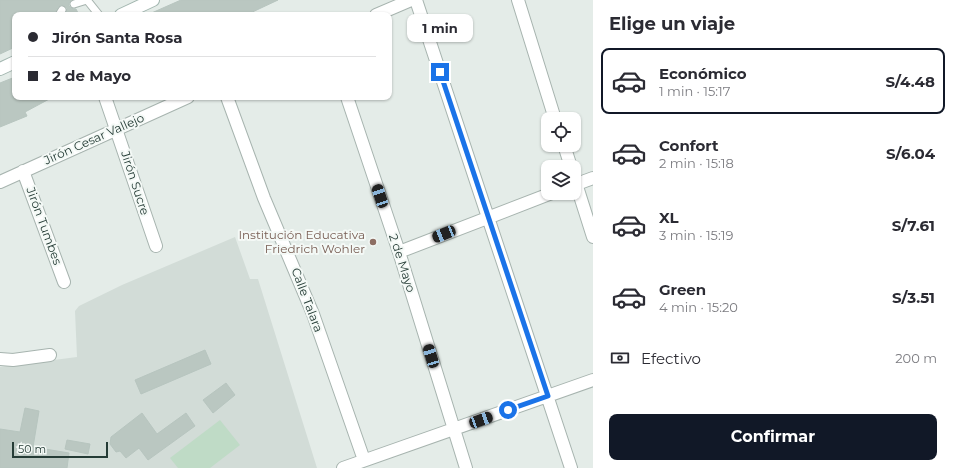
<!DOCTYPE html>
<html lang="es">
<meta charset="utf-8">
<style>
:root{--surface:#fff;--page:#f2f2f3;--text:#2b2b33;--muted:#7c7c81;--line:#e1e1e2;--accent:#111827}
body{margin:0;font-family:Montserrat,sans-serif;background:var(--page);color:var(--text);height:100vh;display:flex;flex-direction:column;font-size:15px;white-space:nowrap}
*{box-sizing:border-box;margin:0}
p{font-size:13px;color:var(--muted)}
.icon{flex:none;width:22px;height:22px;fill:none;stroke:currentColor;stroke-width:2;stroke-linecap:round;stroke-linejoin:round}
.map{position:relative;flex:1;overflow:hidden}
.sheet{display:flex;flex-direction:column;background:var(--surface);width:360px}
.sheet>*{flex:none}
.hud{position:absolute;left:12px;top:12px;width:380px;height:88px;border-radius:8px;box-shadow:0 1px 3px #0004;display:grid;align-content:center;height:88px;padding:0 16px;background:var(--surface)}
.tools{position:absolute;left:541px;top:112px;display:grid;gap:8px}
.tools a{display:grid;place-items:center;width:40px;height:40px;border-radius:8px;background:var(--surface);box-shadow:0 1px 3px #0004;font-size:20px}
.scale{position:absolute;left:12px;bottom:10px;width:96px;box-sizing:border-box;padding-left:4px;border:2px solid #253c36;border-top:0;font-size:11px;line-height:14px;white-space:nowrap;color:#253c36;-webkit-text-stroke:3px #f4f9f6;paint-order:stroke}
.end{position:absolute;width:18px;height:18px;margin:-9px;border:5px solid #1a73e8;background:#fff;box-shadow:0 0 0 2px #fff}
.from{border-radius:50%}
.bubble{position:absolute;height:28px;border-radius:8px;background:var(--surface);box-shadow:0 1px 3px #0004;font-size:13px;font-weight:700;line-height:28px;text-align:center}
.car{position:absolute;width:12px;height:24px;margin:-12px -6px;border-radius:5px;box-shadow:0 0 3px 1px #0007;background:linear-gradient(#222 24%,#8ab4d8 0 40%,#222 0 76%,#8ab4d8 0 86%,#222 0)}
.hud b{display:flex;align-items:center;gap:14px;height:38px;font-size:15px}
.hud b+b{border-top:1px solid var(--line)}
.hud i{width:10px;height:10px;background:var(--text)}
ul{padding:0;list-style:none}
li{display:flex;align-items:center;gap:12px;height:66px;margin:0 8px 6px;padding:0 8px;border:2px solid transparent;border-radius:8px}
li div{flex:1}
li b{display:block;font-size:15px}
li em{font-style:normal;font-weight:700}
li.selected{border-color:var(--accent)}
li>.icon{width:36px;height:36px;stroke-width:1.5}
h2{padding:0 16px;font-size:18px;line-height:48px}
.pay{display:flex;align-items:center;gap:10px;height:44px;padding:0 16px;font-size:15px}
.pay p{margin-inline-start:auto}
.cta{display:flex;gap:8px;margin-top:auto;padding:8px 16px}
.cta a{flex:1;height:46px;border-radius:8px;background:var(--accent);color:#fff;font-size:16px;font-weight:700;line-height:46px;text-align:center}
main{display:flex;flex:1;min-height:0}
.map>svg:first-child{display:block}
</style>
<main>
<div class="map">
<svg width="593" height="468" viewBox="0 0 593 468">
<rect width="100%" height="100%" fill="#e4ece8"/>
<path fill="#d2dcd7" d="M235,237L250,279H258L317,468H0V367L77,357L75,311L79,306L122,285Z"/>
<path fill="#bfdbc6" d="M220,420L240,445L210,468H178L170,458Z"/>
<path fill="#bac7c1" stroke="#b7c5bf" d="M0,0H71L69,3V6L73,9H76L79,15H65L67,8L62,5L58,7L54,15H15V47L0,54Z
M181,0H278L246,15H147Z
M15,77V97H53L25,112L27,116L0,127V83Z
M205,350L211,364L141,394L135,380Z
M226,383L235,395L213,413L203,400Z
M25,408L39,411L33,447L69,453L67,468H0V429L20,432Z
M142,413L157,434L186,413L195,426L148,460L139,448L126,458L120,451L116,452L110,444L111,437Z
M67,440L90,444L88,454L65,449Z"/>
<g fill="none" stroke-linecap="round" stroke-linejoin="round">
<g stroke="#a7b4af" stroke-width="9">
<path id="lane" d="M74,4L87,0L99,15
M59,15L62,10"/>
</g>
<g stroke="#a7b4af" stroke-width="14">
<path id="street" d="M416,0L571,468
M518,0L555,119
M376,15L411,0
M105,97L156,246
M227,97L264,198L313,314L364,460
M347,97L399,252L466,468
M564,145L571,167
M23,171L64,282
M574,177L593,237
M0,182L188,97
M574,185L593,178
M399,252L552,193
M0,359L13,360L50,355
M343,468L593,380"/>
</g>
<g stroke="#a3b7b0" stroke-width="14">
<path id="secondary" d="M121,15L153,0
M0,69L15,62"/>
</g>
<use href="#lane" stroke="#fff" stroke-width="7"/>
<use href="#street" stroke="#fff" stroke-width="12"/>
<use href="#secondary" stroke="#fff" stroke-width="12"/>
</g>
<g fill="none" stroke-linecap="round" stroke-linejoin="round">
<path stroke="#1a73e8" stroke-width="5" d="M440,72L548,396L508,410"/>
</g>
<circle fill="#8d6e63" stroke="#f4f9f6" stroke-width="1.5" cx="373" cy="242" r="4"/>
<g text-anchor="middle" stroke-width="4" stroke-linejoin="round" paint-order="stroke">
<g font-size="12" fill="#253c36" stroke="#f4f9f6">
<text transform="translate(94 139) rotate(-24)" y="4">Jirón Cesar Vallejo</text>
<text transform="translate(135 183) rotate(72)" y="4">Jirón Sucre</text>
<text transform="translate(44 226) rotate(70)" y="4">Jirón Tumbes</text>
<text transform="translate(402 263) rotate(72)" y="4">2 de Mayo</text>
<text transform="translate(307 300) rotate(69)" y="4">Calle Talara</text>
</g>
<g font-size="12" fill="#785e54" stroke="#f4f9f6" text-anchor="end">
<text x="365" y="239">Institución Educativa<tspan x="365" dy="14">Friedrich Wohler</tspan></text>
</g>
</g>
</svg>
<div class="tools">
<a><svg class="icon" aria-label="locate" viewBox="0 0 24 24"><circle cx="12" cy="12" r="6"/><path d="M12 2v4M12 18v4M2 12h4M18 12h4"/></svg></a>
<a><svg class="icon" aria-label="layers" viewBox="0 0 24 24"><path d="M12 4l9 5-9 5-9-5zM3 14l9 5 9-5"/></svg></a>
</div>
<div class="scale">50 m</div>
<i class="end from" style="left:508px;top:410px"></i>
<i class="end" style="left:440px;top:72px"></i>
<div class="bubble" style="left:407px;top:14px;width:66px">1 min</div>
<i class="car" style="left:380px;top:196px;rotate:342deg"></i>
<i class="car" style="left:444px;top:234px;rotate:248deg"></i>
<i class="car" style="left:431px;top:356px;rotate:343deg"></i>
<i class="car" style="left:481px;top:420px;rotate:70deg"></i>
<div class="hud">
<b><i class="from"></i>Jirón Santa Rosa</b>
<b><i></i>2 de Mayo</b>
</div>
</div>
<section class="sheet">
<h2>Elige un viaje</h2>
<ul>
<li class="selected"><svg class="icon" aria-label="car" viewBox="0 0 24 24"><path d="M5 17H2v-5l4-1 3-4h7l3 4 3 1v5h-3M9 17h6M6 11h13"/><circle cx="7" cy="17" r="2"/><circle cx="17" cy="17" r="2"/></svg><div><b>Económico</b><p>1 min · 15:17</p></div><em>S/4.48</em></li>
<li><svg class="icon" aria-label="car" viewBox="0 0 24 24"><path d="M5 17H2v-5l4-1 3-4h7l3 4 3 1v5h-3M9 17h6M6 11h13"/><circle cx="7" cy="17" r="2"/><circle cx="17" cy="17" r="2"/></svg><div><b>Confort</b><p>2 min · 15:18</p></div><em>S/6.04</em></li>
<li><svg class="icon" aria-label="car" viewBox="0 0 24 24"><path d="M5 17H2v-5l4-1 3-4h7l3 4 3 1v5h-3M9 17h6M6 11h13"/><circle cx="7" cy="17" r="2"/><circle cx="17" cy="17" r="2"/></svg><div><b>XL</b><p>3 min · 15:19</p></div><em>S/7.61</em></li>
<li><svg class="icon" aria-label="car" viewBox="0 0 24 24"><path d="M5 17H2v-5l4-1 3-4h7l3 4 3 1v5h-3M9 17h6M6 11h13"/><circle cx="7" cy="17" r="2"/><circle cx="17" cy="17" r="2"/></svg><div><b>Green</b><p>4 min · 15:20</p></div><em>S/3.51</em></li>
</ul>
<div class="pay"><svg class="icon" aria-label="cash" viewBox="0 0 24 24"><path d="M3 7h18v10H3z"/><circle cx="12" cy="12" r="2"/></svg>Efectivo<p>200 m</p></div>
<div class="cta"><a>Confirmar</a></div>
</section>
</main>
